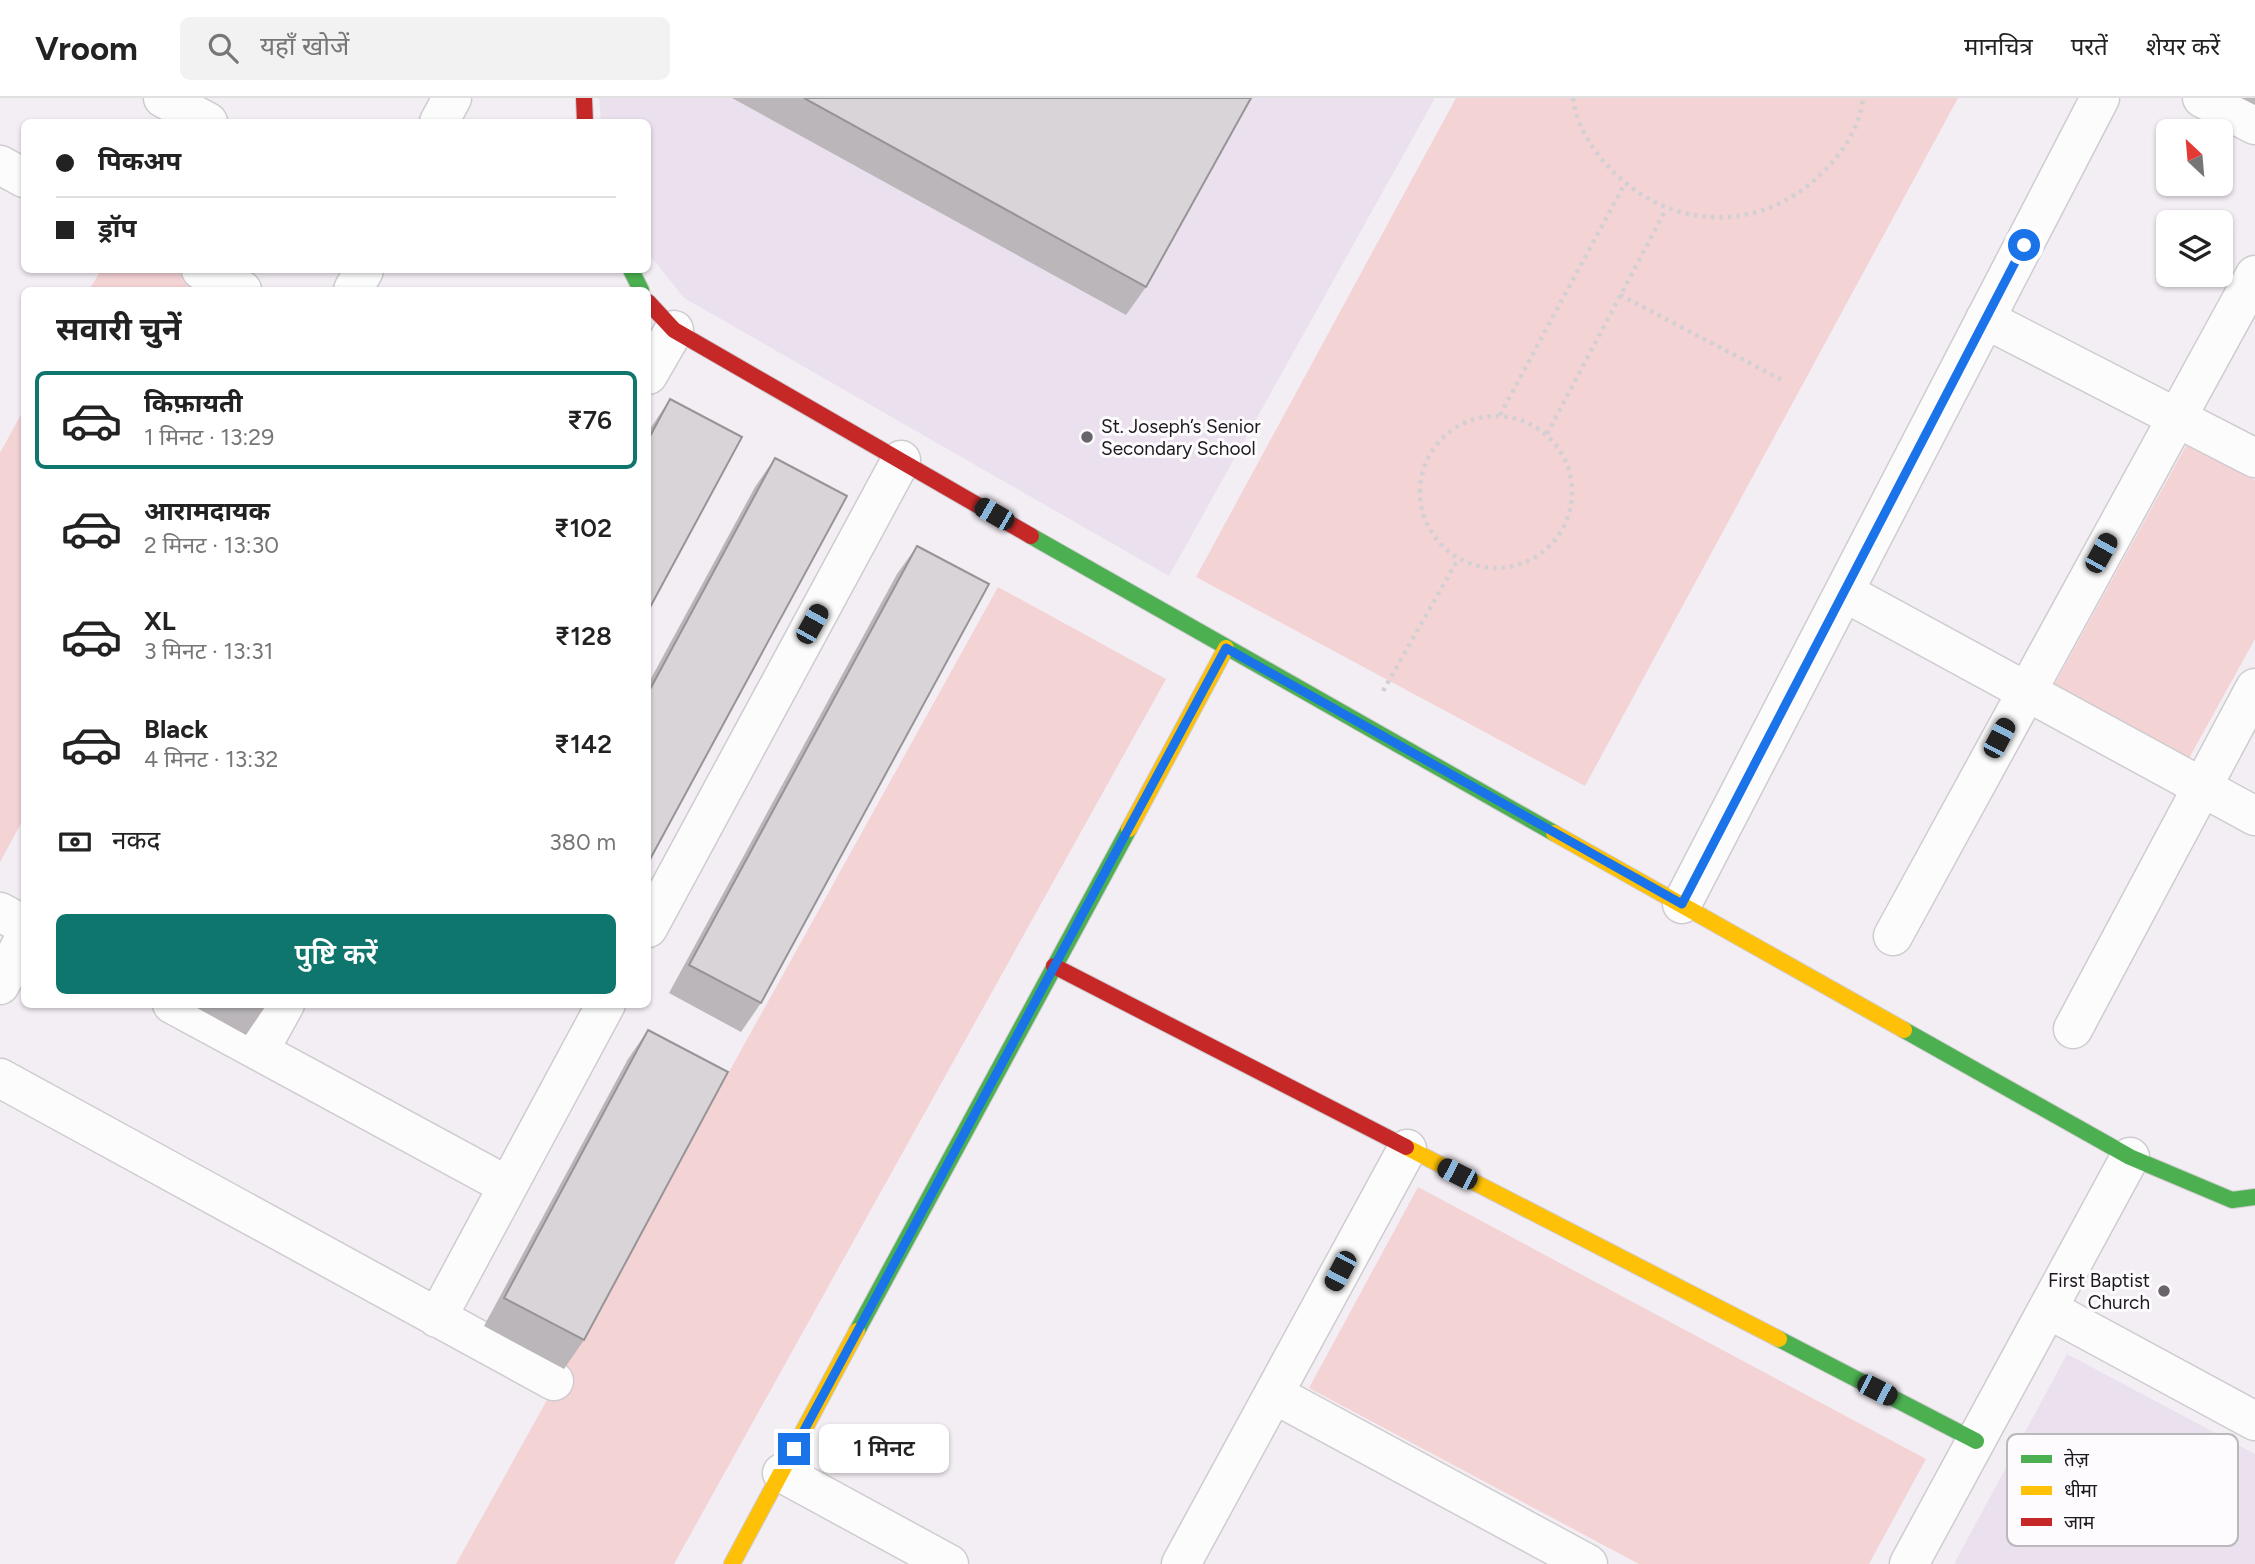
<!DOCTYPE html>
<html lang="hi">
<meta charset="utf-8">
<style>
:root{--surface:#fff;--page:#f2f2f2;--text:#222;--muted:#767676;--line:#e0e0e0;--accent:#0f766e}
body{margin:0;font-family:Figtree,"Noto Sans Devanagari",sans-serif;background:var(--page);color:var(--text);height:100vh;display:flex;flex-direction:column;font-size:26px;white-space:nowrap}
*{box-sizing:border-box;margin:0}
p{font-size:23px;color:var(--muted)}
.icon{flex:none;width:38px;height:38px;fill:none;stroke:currentColor;stroke-width:2;stroke-linecap:round;stroke-linejoin:round}
.map{position:relative;flex:1;overflow:hidden}
.drawer{position:absolute;left:21px;top:189px;width:630px;height:721px;display:flex;flex-direction:column;background:var(--surface);border-radius:10px;box-shadow:0 2px 5px #0004}
.drawer>*{flex:none}
.guide{position:absolute;left:21px;top:21px;width:630px;height:154px;border-radius:10px;box-shadow:0 2px 5px #0004;display:grid;align-content:center;height:154px;padding:0 35px;background:var(--surface)}
.needle{width:46px;rotate:334deg}
.fabs{position:absolute;left:2156px;top:21px;display:grid;gap:14px}
.fabs a{display:grid;place-items:center;width:77px;height:77px;border-radius:10px;background:var(--surface);box-shadow:0 2px 5px #0004;font-size:35px}
.end{position:absolute;width:32px;height:32px;margin:-16px;border:9px solid #1a73e8;background:#fff;box-shadow:0 0 0 4px #fff}
.from{border-radius:50%}
.bubble{position:absolute;height:49px;border-radius:10px;background:var(--surface);box-shadow:0 2px 5px #0004;font-size:23px;font-weight:600;line-height:49px;text-align:center}
.car{position:absolute;width:21px;height:42px;margin:-21px -10px;border-radius:9px;box-shadow:0 0 5px 2px #0007;background:linear-gradient(#222 24%,#8ab4d8 0 40%,#222 0 76%,#8ab4d8 0 86%,#222 0)}
.guide b{display:flex;align-items:center;gap:24px;height:66px;font-size:26px}
.guide b+b{border-top:2px solid var(--line)}
.guide i{width:18px;height:18px;background:var(--text)}
ul{padding:0;list-style:none}
li{display:flex;align-items:center;gap:21px;height:98px;margin:0 14px 10px;padding:0 21px;border:4px solid transparent;border-radius:10px}
li div{flex:1}
li b{display:block;font-size:26px}
li em{font-style:normal;font-weight:600}
li.current{border-color:var(--accent)}
li>.icon{width:63px;height:63px;stroke-width:1.5}
h2{padding:0 35px;font-size:32px;line-height:84px}
.pay{display:flex;align-items:center;gap:18px;height:77px;padding:0 35px;font-size:26px}
.pay p{margin-inline-start:auto}
.action{display:flex;gap:14px;margin-top:auto;padding:14px 35px}
.action a{flex:1;height:80px;border-radius:10px;background:var(--accent);color:#fff;font-size:28px;font-weight:600;line-height:80px;text-align:center}
header{display:flex;align-items:center;gap:42px;box-sizing:border-box;height:98px;padding:0 35px;background:var(--surface);border-bottom:2px solid var(--line)}
header strong{font-size:33px}
nav{display:flex;gap:38px;margin-inline-start:auto;font-size:24px}
.search{width:490px;height:63px;background:var(--page);display:flex;align-items:center;gap:18px;box-sizing:border-box;padding:0 24px;border-radius:10px;color:var(--muted);font-size:26px}
.map>svg:first-child{display:block}
</style>
<header>
<strong>Vroom</strong>
<div class="search"><svg class="icon" aria-label="search" viewBox="0 0 24 24"><circle cx="10" cy="10" r="6"/><path d="M15 15l6 6"/></svg>यहाँ खोजें</div>
<nav><a>मानचित्र</a><a>परतें</a><a>शेयर करें</a></nav>
</header>
<div class="map">
<svg width="2255" height="1466" viewBox="0 0 2255 1466">
<rect width="100%" height="100%" fill="#f3eef4"/>
<path fill="#ebe1ee" d="M599,0H1435L1169,478L684,200L648,155V24H601Z
M2067,1256L2255,1356V1466H1954Z"/>
<path fill="#f4d3d5" d="M1456,0H1958L1585,688L1196,479Z
M101,172H182L220,192H89Z
M24,311V720L0,764V355Z
M2187,346L2255,382V541L2188,662L2053,589Z
M998,489L1166,581L674,1466H456Z
M1418,1089L1926,1361L1869,1466H1639L1309,1290Z"/>
<g fill="none" stroke-linecap="round" stroke-linejoin="round">
<g stroke="#cfccd0" stroke-width="41">
<path id="street" d="M163,0L208,24
M2202,0L2255,27
M439,24L452,0
M0,67L24,80
M201,172L242,192
M353,192L364,172
M1985,221L2255,360
M648,277L674,232
M1844,494L2255,718
M1682,806L2100,0
M0,814L24,827
M648,830L901,362
M1893,838L2255,177
M0,887L24,841
M172,906L508,1088
M2073,931L2255,590
M259,953L285,906
M0,980L554,1283
M2048,1211L2255,1323
M437,1220L606,906
M1274,1296L1588,1466
M782,1375L949,1466
M1181,1466L1407,1051
M1909,1466L2130,1059"/>
</g>
<g stroke="#cfccd0" stroke-width="18">
<path id="fast" d="M631,172L641,192
M1031,438L1554,735
M1904,932L2130,1059L2232,1102L2255,1099
M857,1233L1129,731
M1779,1241L1976,1343"/>
</g>
<g stroke="#cfccd0" stroke-width="18">
<path id="slow" d="M1129,731L1226,550
M1554,735L1904,932
M1406,1049L1779,1241
M732,1466L857,1233"/>
</g>
<g stroke="#cfccd0" stroke-width="18">
<path id="jam" d="M584,0L585,24
M648,204L674,232L1031,438
M1054,868L1406,1049"/>
</g>
<path stroke="#d2d0d3" stroke-width="4.5" stroke-dasharray="3.5 5" stroke-linecap="butt" d="M1573,0C1575,23 1591,50 1606,66C1665,133 1760,138 1823,74C1843,55 1860,28 1863,0
M1620,197L1784,283
M1500,317L1624,87
M1420 394a76 76 0 1 1 152 0a76 76 0 1 1-152 0Z
M1547,336L1666,111
M1383,593L1458,461"/>
<use href="#street" stroke="#fdfcfd" stroke-width="38"/>
<use href="#fast" stroke="#4caf50" stroke-width="16"/>
<use href="#slow" stroke="#ffc107" stroke-width="16"/>
<use href="#jam" stroke="#c62828" stroke-width="16"/>
</g>
<path fill="#bab6ba" d="M732,0H1251L1146,189L1126,217Z
M2241,0H2255V7Z
M670,301L648,513V334Z
M775,360L648,765V586L755,389Z
M917,448L761,905L741,934L669,895L897,476Z
M190,906H267L246,937Z
M648,932L584,1242L564,1271L484,1228L628,961Z"/>
<path fill="#d8d4d8" stroke="#979497" stroke-width="2" d="M804,0H1251L1146,189Z
M670,301L742,339L648,513V342Z
M775,360L847,398L648,765V595Z
M917,448L989,486L761,905L689,867Z
M648,932L728,974L584,1242L504,1200Z"/>
<g fill="none" stroke-linecap="round" stroke-linejoin="round">
<path stroke="#1a73e8" stroke-width="9" d="M794,1351L1226,550L1682,806L2024,147"/>
</g>
<g fill="#686469" stroke="#fdfbfe" stroke-width="2.5">
<circle cx="1087" cy="339" r="7"/>
<circle cx="2164" cy="1193" r="7"/>
</g>
<g text-anchor="middle" stroke-width="6" stroke-linejoin="round" paint-order="stroke">
<g font-size="19" fill="#1d1a1e" stroke="#fdfbfe" text-anchor="start">
<text x="1101" y="335">St. Joseph’s Senior<tspan x="1101" dy="22">Secondary School</tspan></text>
<text x="2150" y="1189" text-anchor="end">First Baptist<tspan x="2150" dy="22">Church</tspan></text>
</g>
</g>
<rect x="2007" y="1336" width="231" height="112" rx="10" fill="#fdfbfe" stroke="#bab8bb" stroke-width="2"/>
<rect x="2021" y="1357" width="31" height="8" fill="#4caf50"/>
<rect x="2021" y="1388" width="31" height="9" fill="#ffc107"/>
<rect x="2021" y="1420" width="31" height="8" fill="#c62828"/>
<g font-size="19" fill="#1d1a1e">
<text x="2064" y="1368">तेज़</text>
<text x="2064" y="1399">धीमा</text>
<text x="2064" y="1431">जाम</text>
</g>
</svg>
<div class="fabs">
<a><svg class="needle" viewBox="-14 -14 28 28"><path d="M0-13l5 13h-10z" fill="#e53935"/><path d="M0 13l5-13h-10z" fill="#767676"/></svg></a>
<a><svg class="icon" aria-label="layers" viewBox="0 0 24 24"><path d="M12 4l9 5-9 5-9-5zM3 14l9 5 9-5"/></svg></a>
</div>
<i class="end from" style="left:2024px;top:147px"></i>
<i class="end" style="left:794px;top:1351px"></i>
<div class="bubble" style="left:819px;top:1326px;width:130px">1 मिनट</div>
<i class="car" style="left:994px;top:416px;rotate:300deg"></i>
<i class="car" style="left:2101px;top:455px;rotate:29deg"></i>
<i class="car" style="left:812px;top:526px;rotate:29deg"></i>
<i class="car" style="left:1999px;top:640px;rotate:28deg"></i>
<i class="car" style="left:1457px;top:1076px;rotate:297deg"></i>
<i class="car" style="left:1340px;top:1173px;rotate:208deg"></i>
<i class="car" style="left:1877px;top:1292px;rotate:117deg"></i>
<div class="guide">
<b><i class="from"></i>पिकअप</b>
<b><i></i>ड्रॉप</b>
</div>
<section class="drawer">
<h2>सवारी चुनें</h2>
<ul>
<li class="current"><svg class="icon" aria-label="car" viewBox="0 0 24 24"><path d="M5 17H2v-5l4-1 3-4h7l3 4 3 1v5h-3M9 17h6M6 11h13"/><circle cx="7" cy="17" r="2"/><circle cx="17" cy="17" r="2"/></svg><div><b>किफ़ायती</b><p>1 मिनट · 13:29</p></div><em>₹76</em></li>
<li><svg class="icon" aria-label="car" viewBox="0 0 24 24"><path d="M5 17H2v-5l4-1 3-4h7l3 4 3 1v5h-3M9 17h6M6 11h13"/><circle cx="7" cy="17" r="2"/><circle cx="17" cy="17" r="2"/></svg><div><b>आरामदायक</b><p>2 मिनट · 13:30</p></div><em>₹102</em></li>
<li><svg class="icon" aria-label="car" viewBox="0 0 24 24"><path d="M5 17H2v-5l4-1 3-4h7l3 4 3 1v5h-3M9 17h6M6 11h13"/><circle cx="7" cy="17" r="2"/><circle cx="17" cy="17" r="2"/></svg><div><b>XL</b><p>3 मिनट · 13:31</p></div><em>₹128</em></li>
<li><svg class="icon" aria-label="car" viewBox="0 0 24 24"><path d="M5 17H2v-5l4-1 3-4h7l3 4 3 1v5h-3M9 17h6M6 11h13"/><circle cx="7" cy="17" r="2"/><circle cx="17" cy="17" r="2"/></svg><div><b>Black</b><p>4 मिनट · 13:32</p></div><em>₹142</em></li>
</ul>
<div class="pay"><svg class="icon" aria-label="cash" viewBox="0 0 24 24"><path d="M3 7h18v10H3z"/><circle cx="12" cy="12" r="2"/></svg>नकद<p>380 m</p></div>
<div class="action"><a>पुष्टि करें</a></div>
</section>
</div>
